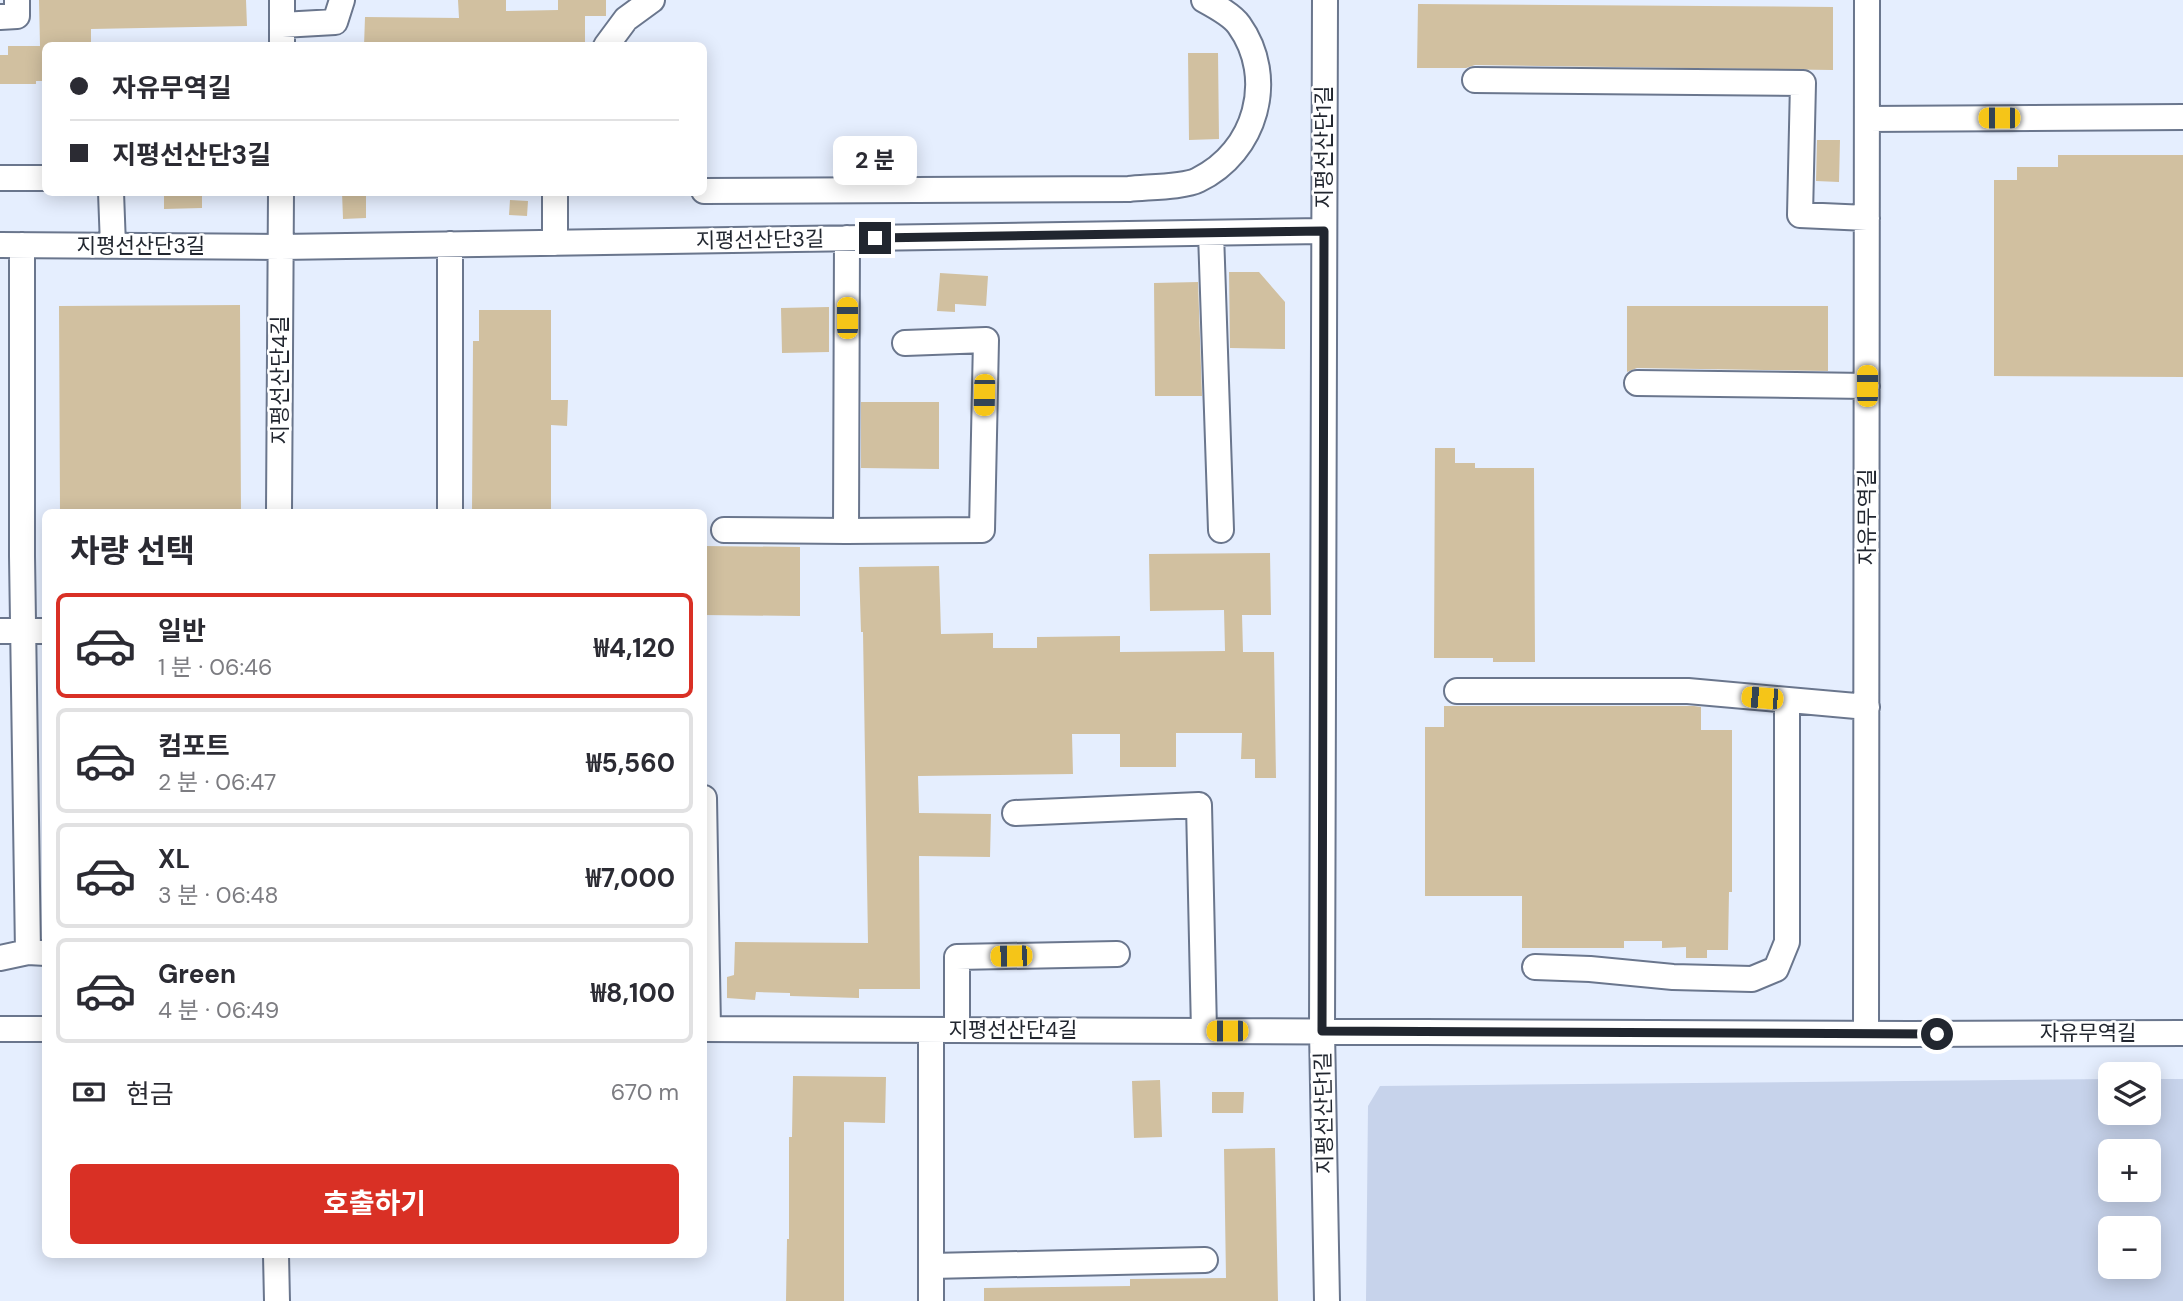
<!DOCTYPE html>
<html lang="ko">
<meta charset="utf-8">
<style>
:root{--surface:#fff;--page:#f2f2f3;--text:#2b2b33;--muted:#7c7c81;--line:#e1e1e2;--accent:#d93025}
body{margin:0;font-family:"DM Sans","Noto Sans KR",sans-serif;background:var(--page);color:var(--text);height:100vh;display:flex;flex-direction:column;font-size:26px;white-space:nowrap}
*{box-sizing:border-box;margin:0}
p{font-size:23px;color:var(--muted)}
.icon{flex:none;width:38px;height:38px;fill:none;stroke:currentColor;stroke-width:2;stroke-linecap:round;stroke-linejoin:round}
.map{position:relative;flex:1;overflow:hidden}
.details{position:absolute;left:42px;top:509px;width:665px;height:749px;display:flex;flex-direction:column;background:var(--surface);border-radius:10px;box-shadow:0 4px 18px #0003}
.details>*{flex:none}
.hud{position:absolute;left:42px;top:42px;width:665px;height:154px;border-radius:10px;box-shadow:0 4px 18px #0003;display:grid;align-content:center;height:154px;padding:0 28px;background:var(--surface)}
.tools{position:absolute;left:2098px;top:1062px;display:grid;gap:14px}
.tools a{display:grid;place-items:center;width:63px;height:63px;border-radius:10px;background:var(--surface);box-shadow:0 4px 18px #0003;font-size:35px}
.end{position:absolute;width:32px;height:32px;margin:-16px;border:9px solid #21262f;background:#fff;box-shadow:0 0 0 4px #fff}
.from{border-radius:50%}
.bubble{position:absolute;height:49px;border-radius:10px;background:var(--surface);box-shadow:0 4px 18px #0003;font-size:23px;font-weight:700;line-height:49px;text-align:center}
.car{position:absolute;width:21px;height:42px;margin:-21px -10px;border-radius:9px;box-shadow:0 0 5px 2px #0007;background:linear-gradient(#f5c518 24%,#345 0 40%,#f5c518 0 76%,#345 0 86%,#f5c518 0)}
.hud b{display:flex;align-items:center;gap:24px;height:66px;font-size:26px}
.hud b+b{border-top:2px solid var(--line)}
.hud i{width:18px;height:18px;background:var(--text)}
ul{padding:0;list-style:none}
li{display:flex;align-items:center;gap:21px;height:105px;margin:0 14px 10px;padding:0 14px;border:4px solid var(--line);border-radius:10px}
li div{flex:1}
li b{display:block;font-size:26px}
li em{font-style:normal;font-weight:700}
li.active{border-color:var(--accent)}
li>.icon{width:63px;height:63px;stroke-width:1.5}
h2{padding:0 28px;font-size:32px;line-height:84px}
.pay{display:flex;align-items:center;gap:18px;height:77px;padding:0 28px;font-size:26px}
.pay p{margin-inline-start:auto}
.cta{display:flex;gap:14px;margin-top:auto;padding:14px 28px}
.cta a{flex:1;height:80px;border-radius:10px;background:var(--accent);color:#fff;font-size:28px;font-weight:700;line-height:80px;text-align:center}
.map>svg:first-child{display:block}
</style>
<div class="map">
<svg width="2183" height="1301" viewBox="0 0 2183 1301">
<rect width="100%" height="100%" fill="#e5eefe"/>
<path fill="#c7d3eb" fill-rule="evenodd" d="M2110,1079V1113H2149V1079H2183V1301H1366L1368,1106L1380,1086ZM2110,1152H2149V1190H2110ZM2110,1228H2149V1267H2110Z"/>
<path fill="#d1c0a0" d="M39,0H246L247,26L91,29V46H40Z
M458,0H506V11L558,10V0H606V16H585V46H364L365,17L459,18Z
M1418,4L1833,7V70L1475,65L1466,68H1417Z
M8,46H46V81H36V84H0V55H8Z
M1188,53H1218L1219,139L1189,140Z
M1817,140H1840L1839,182L1816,181Z
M2058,155H2183V377L1994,376V180H2017V167H2058Z
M164,192H202V208L164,209Z
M342,192H366V218L343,219Z
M510,200L528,201L527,216L509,215Z
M1229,272H1259L1285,302V349L1230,348Z
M940,273L988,276L986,306L955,304V312L937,311Z
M1198,282L1202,396H1155L1154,283Z
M240,305L241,513H60L59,306Z
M1627,306H1828V371L1637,368L1627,372Z
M829,307V352L782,353L781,308Z
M479,310H551V400H568L567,426L551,425V513H472L473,341H479Z
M861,402H939V469L861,468Z
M1435,448H1455V463H1475V468H1534L1535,662H1493V658H1434Z
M704,546L800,547V616L704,615Z
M1270,553L1271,615H1242L1243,652H1274L1276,778H1255V759H1241L1242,733H1176V767H1120V734H1072L1073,774L918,776L919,813L991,814L990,857L919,856L920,989H859V998L790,996V993L756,992L755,1000L727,998V977L734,975L735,942L868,943L863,632H861L859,567L939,566L941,634L993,633V648H1037V637L1120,636V652L1225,651L1224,610L1150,611L1149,554Z
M1444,706H1694L1701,707V730H1732V892H1729L1728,950H1707V958H1686V947L1662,948V941H1624V948H1522V896H1425V727H1444Z
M793,1076L886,1077L885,1123L844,1122V1301H786L787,1239H789V1137H792Z
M1160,1080L1162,1137L1134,1138L1132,1081Z
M1212,1092H1244L1243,1113H1212Z
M1275,1148L1278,1301H984V1288L1130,1286V1279L1226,1278L1224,1149Z"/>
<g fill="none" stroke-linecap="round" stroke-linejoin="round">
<g stroke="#6a768d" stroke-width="28">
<path id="minor" d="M1325,0L1322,1031L1327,1301
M0,17L17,16V0
M282,25L335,22L342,0
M282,46V0
M606,46L626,19L652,0
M1475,80L1803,83L1800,215L1867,218
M1867,119L2183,117
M0,178H46
M704,191L1129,189C1146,187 1185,187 1198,180C1256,152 1277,78 1239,25C1232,15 1215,6 1204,0
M111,192L113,246
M555,192V243
M1211,233L1221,530
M450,244V513
M0,245L281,247L1323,231
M22,245V556L28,952
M1637,383L1867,386
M279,513L281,192
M724,530L846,531L847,238
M846,531L982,530L986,340L905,343
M0,631H46
M1457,691H1688L1867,707
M704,798L708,1029
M1015,813L1199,805L1204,1031
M0,958L28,952L46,953
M1535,967L1590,969L1673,977L1752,979L1776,969L1787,942V700
M0,1029H46
M704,1029L1910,1034L2183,1033
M931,1030V1301
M957,1030V957L1117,954
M1866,1034L1867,0
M276,1255L277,1301
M931,1266L1205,1260"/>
</g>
<use href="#minor" stroke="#fff" stroke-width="24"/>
</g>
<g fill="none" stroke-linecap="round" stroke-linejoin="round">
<path stroke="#21262f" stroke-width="9" d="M875,238L1324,231L1322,1031L1937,1034"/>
</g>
<g text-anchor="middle" stroke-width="5" stroke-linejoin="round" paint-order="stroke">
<g font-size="21" fill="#21262f" stroke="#fff">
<text transform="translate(1324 147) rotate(-90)" y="7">지평선산단1길</text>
<text transform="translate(760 240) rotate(-1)" y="7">지평선산단3길</text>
<text x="141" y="253">지평선산단3길</text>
<text transform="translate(280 380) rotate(-90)" y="7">지평선산단4길</text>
<text transform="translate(1867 517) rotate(-90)" y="7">자유무역길</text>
<text x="1013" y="1037">지평선산단4길</text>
<text x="2088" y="1040">자유무역길</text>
<text transform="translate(1324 1113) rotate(-91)" y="7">지평선산단1길</text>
</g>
</g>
</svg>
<div class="tools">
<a><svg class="icon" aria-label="layers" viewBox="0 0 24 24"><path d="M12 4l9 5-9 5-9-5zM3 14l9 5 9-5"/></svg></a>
<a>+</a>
<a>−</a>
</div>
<i class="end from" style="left:1937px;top:1034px"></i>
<i class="end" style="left:875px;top:238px"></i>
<div class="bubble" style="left:833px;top:136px;width:84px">2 분</div>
<i class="car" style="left:1999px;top:118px;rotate:270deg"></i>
<i class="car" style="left:847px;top:318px;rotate:0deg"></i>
<i class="car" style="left:1867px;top:386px;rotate:0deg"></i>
<i class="car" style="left:984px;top:395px;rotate:181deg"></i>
<i class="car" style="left:1762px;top:698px;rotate:275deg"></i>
<i class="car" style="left:1011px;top:956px;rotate:269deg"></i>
<i class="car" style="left:1227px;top:1031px;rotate:270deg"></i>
<div class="hud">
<b><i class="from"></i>자유무역길</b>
<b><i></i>지평선산단3길</b>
</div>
<section class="details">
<h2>차량 선택</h2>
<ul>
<li class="active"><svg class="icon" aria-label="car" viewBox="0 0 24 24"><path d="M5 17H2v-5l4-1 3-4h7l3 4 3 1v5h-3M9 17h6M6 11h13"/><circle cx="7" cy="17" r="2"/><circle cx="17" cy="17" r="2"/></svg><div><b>일반</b><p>1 분 · 06:46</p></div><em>₩4,120</em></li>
<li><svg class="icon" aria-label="car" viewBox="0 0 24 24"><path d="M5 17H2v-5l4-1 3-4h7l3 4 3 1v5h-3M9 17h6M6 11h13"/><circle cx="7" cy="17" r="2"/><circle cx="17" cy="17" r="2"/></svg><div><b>컴포트</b><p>2 분 · 06:47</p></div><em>₩5,560</em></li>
<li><svg class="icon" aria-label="car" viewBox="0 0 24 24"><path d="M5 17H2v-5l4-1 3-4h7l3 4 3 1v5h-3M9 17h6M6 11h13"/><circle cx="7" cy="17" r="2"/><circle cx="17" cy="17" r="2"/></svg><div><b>XL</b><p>3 분 · 06:48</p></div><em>₩7,000</em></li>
<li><svg class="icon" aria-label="car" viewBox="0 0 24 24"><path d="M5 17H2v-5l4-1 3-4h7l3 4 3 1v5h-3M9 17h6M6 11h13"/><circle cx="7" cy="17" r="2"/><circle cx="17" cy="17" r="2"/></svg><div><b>Green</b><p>4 분 · 06:49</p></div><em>₩8,100</em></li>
</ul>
<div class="pay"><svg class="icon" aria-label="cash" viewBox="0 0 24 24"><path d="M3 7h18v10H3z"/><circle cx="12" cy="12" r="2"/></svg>현금<p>670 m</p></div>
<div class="cta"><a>호출하기</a></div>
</section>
</div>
